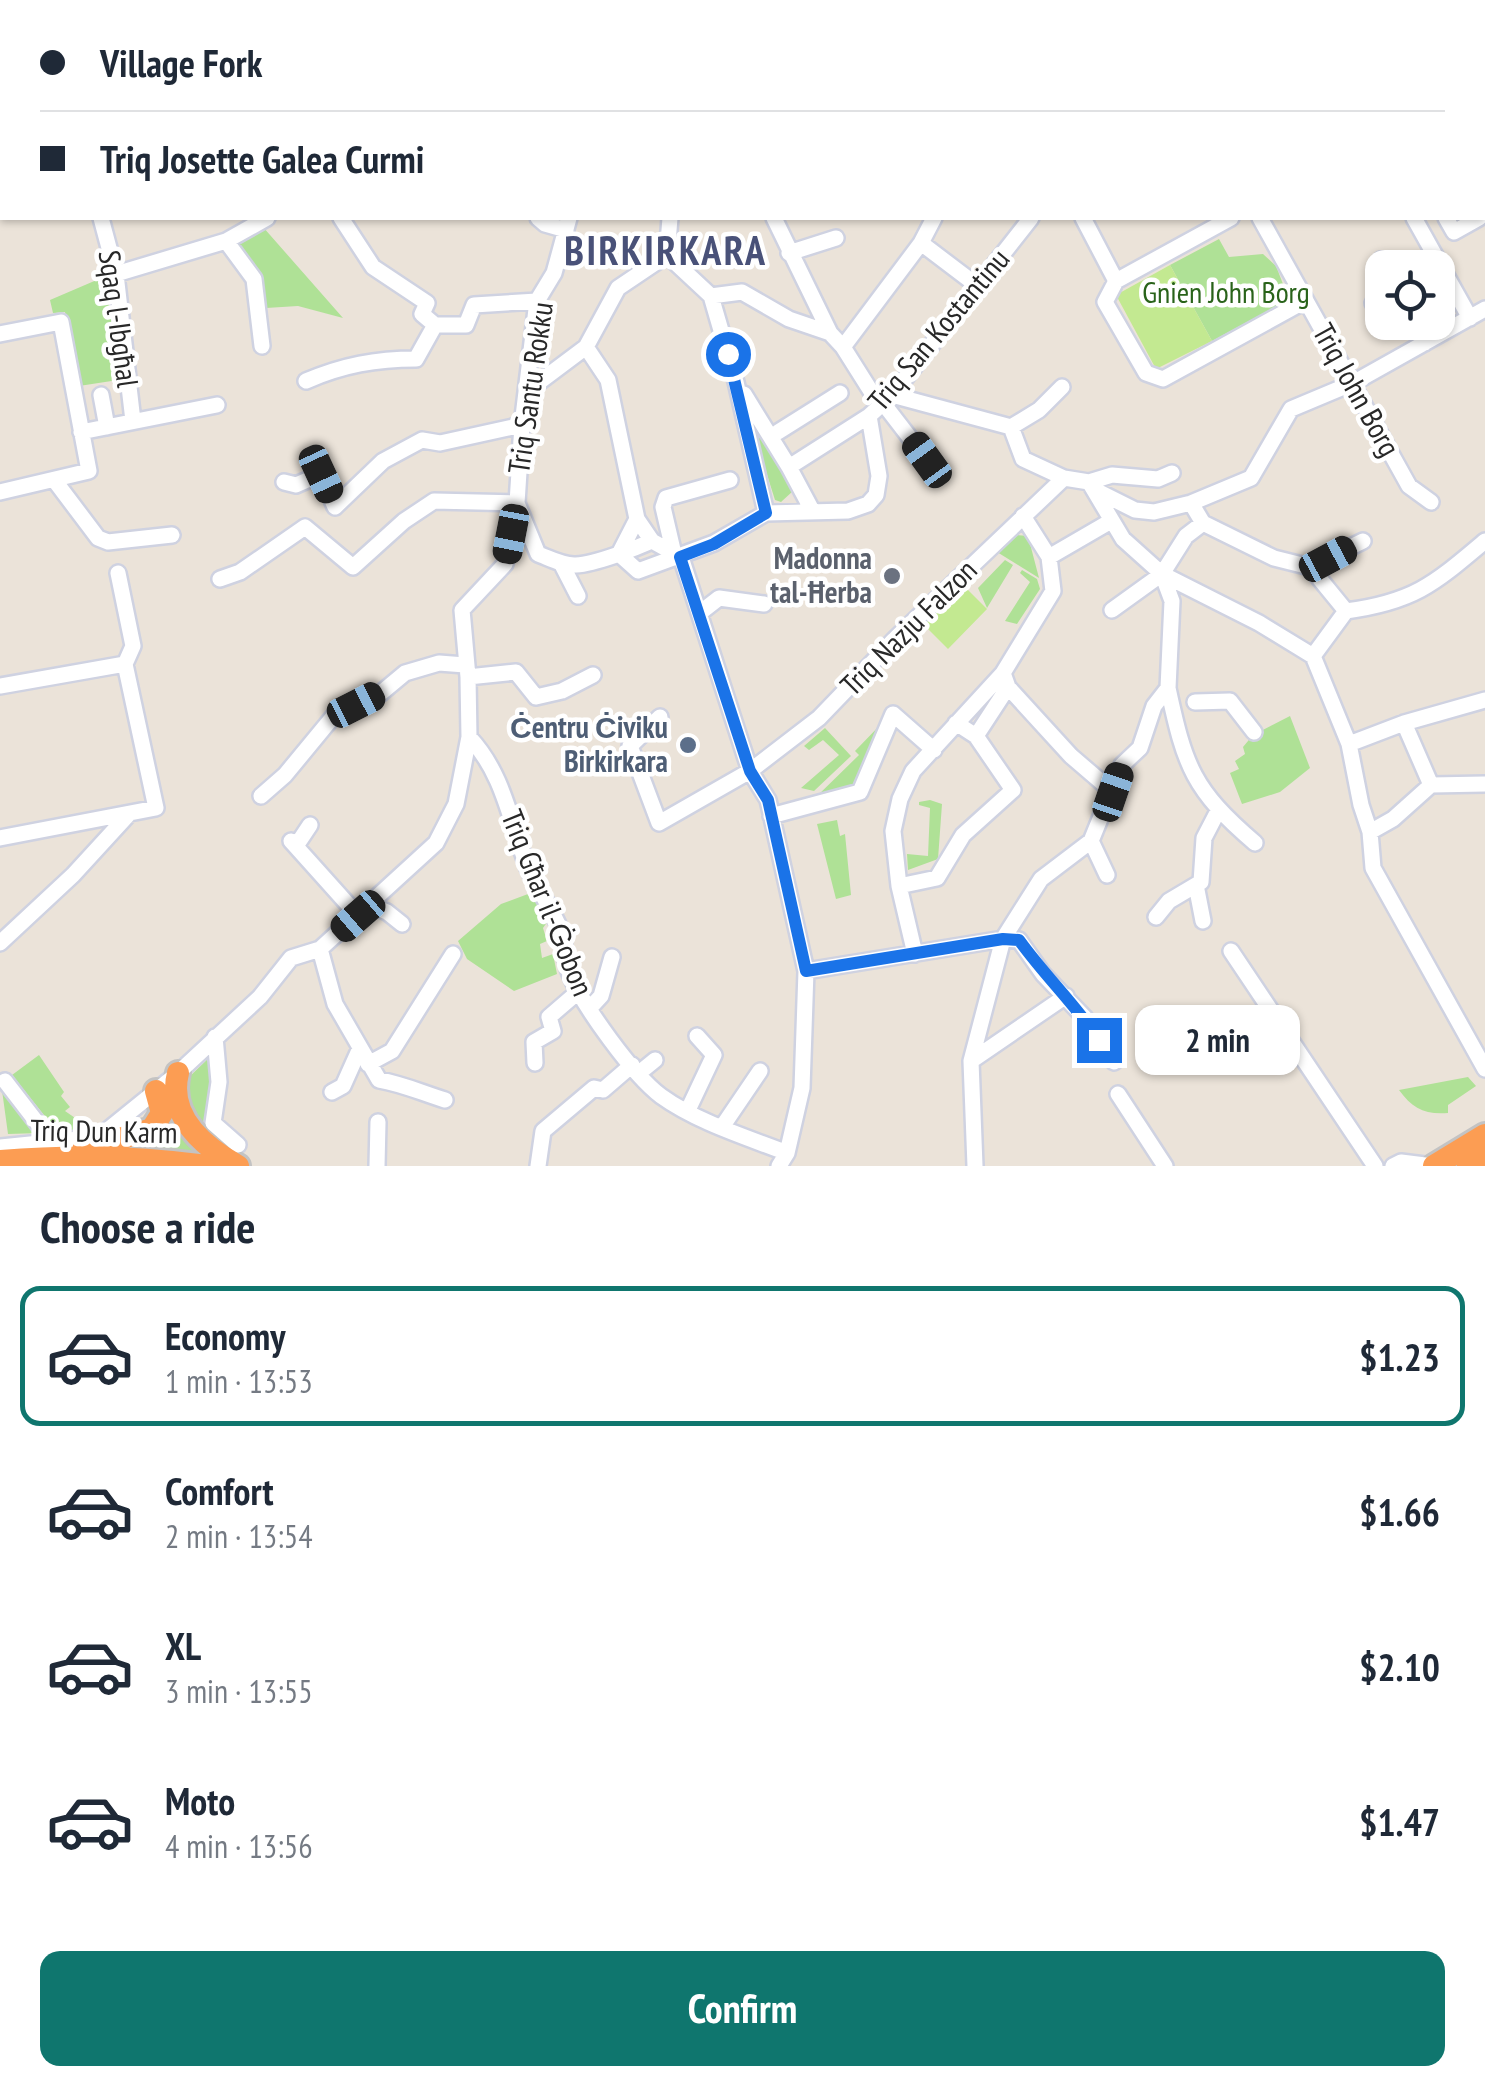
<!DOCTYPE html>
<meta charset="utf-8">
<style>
:root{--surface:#fff;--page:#f6f6f7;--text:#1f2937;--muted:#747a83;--line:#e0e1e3;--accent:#0f766e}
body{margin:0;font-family:"PT Sans Narrow",sans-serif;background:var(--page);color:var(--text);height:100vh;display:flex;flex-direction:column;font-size:38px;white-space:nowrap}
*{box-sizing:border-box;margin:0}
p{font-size:32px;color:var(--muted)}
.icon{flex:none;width:55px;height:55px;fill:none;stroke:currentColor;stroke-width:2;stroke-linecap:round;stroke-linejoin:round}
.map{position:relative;height:1166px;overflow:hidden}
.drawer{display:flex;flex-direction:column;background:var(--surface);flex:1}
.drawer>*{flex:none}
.top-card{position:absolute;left:0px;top:0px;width:1485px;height:220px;box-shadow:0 2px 8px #0004;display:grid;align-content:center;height:220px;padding:0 40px;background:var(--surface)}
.tools{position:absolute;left:1365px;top:250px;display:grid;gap:20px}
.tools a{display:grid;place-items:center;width:90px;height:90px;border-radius:20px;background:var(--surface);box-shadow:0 2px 8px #0004;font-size:50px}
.end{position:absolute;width:45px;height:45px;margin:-22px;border:12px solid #1a73e8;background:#fff;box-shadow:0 0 0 5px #fff}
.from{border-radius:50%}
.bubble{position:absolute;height:70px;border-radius:20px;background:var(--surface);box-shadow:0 2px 8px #0004;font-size:32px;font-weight:700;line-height:70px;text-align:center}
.car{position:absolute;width:30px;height:60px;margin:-30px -15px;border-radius:12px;box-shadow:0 0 8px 2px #0007;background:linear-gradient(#222 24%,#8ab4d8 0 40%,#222 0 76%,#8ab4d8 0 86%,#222 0)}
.top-card b{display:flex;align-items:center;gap:35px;height:95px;font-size:38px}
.top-card b+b{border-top:2px solid var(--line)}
.top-card i{width:25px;height:25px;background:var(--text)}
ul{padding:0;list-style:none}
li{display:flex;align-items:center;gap:30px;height:140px;margin:0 20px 15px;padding:0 20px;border:5px solid transparent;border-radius:20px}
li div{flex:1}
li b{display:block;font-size:38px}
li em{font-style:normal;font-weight:700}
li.active{border-color:var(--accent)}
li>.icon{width:90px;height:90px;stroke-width:1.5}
h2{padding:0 40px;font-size:45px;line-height:120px}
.button{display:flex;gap:20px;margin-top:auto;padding:20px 40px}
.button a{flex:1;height:115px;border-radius:20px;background:var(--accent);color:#fff;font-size:40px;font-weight:700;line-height:115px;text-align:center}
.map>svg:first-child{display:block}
</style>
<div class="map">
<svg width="1485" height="1166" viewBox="0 0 1485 1166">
<rect width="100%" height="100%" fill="#ebe3d9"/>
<path fill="#afe196" d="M263,227L343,318L298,306L266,308L262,276L237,245Z
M1219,239L1229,257L1263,254L1276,266L1288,297L1279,305L1212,341L1170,265Z
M106,276L118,380L79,386L65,312L53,313L50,300Z
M754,422L778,458L793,491L781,502L775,500L751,424Z
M1015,535L1028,536L1039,578L997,552Z
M1005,560L1013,565L987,608L978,588Z
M1022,570L1037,579L1040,589L1017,624L1005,621L1030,582L1020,573Z
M1290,716L1310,768L1280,792L1242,804L1230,773L1239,769L1235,761L1245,754L1243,747L1253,735Z
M884,721L858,789L811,802L859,755L855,751Z
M825,728L851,756L814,791L801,788L839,755L823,740L809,750L804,746Z
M930,800L942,804L938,859L908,870L907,854L928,856L930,808L919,805V802Z
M837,820L840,836L845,834L851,895L836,899L817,824Z
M536,891L550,918L543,928L547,941L540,944L542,958L553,954L557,974L514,991L467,959L458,941L501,904Z
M39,1055L64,1092L61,1096L70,1107L65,1111L94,1131L56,1130L12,1075Z
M212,1055V1085L203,1127L200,1126L187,1090L188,1078Z
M1468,1077L1476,1086L1448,1105V1113C1425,1115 1412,1108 1399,1090Z
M1,1083L41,1133L8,1134Z
M171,1100L213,1160L122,1151L163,1135Z"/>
<path fill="#c3e991" d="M1170,265L1212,341L1156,369L1116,295Z
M962,584L987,609L948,649L923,624Z"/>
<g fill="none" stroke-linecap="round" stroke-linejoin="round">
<g stroke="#cfd2e1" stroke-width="20">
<path id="minor" d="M7,0L8,2
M281,0L283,2
M384,0L385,2
M542,0V2
M714,0L715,2
M1138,0L1140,2
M1415,0L1416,2
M161,2L162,0
M190,2L191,0
M314,2L317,0
M679,2L694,0
M782,2L789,0
M981,2L986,0
M1255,2L1259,0
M0,74H2
M1482,84L1485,83
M1482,117L1485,121
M0,132H2
M0,183H2
M101,218L116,274L133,421
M341,218L373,267L427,303L422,314L435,325
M538,218L545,224L566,230
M774,218L830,333L843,347L872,393L892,395L1011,427L1023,459L1064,478L1089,482L1123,539L1162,574L1259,623L1313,656
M1083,218L1116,281L1105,302L1146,373L1163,379L1305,301
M1260,218L1409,486L1431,502
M1414,218L1470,318
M1446,218L1454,232L1479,218
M226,241L254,279L262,346
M921,243L979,287
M789,253L836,238
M667,255L711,296L736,382L766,513
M667,255L670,218
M1381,260L1385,268
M116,274L226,241L267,218
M1116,281L1231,218
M711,296L742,292L789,319L830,333
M1373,303L1382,297
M1415,322L1425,343
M0,334L61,322L89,471L0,492
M586,347L608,380L637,519L652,541L681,557
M843,347L921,243L934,218
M306,381C343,365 376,359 416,359L435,325H466L474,305L537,301
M526,392L586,347L618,288L667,255
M744,394L789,467L813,512
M101,395L107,427
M883,403L927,460
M1011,427L1039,410L1062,387
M81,432L217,405
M778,432L840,393
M789,467L869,416L892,395L1031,218
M55,481L98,538L108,542L172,535
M284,482L296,485L321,474L335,507L383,461L422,440L440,443L522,425
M1089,482L1112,475L1158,479L1172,473
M1095,490L1135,510L1154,512L1191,503L1251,478L1291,409L1353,383L1485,309
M517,503L538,554C549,558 564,566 576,565C595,564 634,549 652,541
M1191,503L1203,523L1274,558L1310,567L1346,611
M637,519L619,554L638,571L714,543L766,513L848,511L868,504L876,495L879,476L869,416
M674,554L663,507L666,498L730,480
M681,557L750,771L768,800L806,971L802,1088L787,1153L779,1166
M1049,557L1111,521
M561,563L578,596
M1310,567L1363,541
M220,579L240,572L305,527L353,567L404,521L434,501L517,503
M1112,610L1162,574L1186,536L1203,523
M701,612L719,598L764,604
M1313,656L1349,744L1361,805L1370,832L1373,868L1485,1069
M1313,656L1346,611C1414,602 1434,584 1485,541
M1003,673L1008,687L1071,756L1113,792
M468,677L516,672L536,697L562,691L593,675
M0,686L125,664
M1168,688C1185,767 1193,790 1255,843
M1195,702L1230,701L1254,732
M660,717L630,746L659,823L750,771L819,718L896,638L1064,478
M1404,723L1431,785
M976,736L1008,687
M469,737C504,774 510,822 528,868C537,889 552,908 560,929C565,943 564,960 570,974C583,1006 633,1075 661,1096C697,1122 746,1137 787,1153
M1349,744L1404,723L1485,700
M261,796L285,775L332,718L381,693L405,673L439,663L465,665
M771,816L860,792L893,714L934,750
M1370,832L1393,819L1431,785L1485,784
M0,838L156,808L125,664L133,646L118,573
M291,841L352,909
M1091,841L1107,875
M296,846L310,825
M1196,885L1203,921
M899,886L937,878L963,835L1013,790L976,736L956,723
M370,905L387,912L402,924
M1156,917L1169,901L1201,882L1204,838L1218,811
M0,943L73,875L128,815
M320,949L335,1004L379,1080C403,1084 422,1093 445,1100
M1231,951L1375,1166
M915,954L899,886L893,831L900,799L913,771L1003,673L1053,591L1049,557L1023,516
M806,971L1003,939L1019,940L1043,974L1085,1018L1114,1062
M589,1009L601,996L612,957
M215,1037L219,1082L213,1123L238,1145
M971,1061L1066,996
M535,1063L534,1042L553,1031L549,1017L578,992
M368,1064L392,1051L453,954
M639,1073L655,1060
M5,1081L52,1142
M332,1092L343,1086L360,1048
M1118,1094L1165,1166
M688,1110L714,1055L697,1036
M722,1127L760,1071
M0,1147L99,1137L178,1073L260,997L291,958L320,949L436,843L456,804L469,737L468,677L462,610L505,564L517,503L522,425L537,301L554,273L569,218
M377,1166L378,1122
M538,1166L543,1131L594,1088L603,1090L632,1065
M975,1166L971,1061L1003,939L1041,879L1091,841L1122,765L1140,748L1154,706L1168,688L1172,601L1162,574
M1393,1166L1401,1162L1433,1166"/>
</g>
<g stroke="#c3c3c3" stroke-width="28">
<path id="highway" d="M178,1073C167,1116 204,1147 238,1166
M83,1150L152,1129L162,1113L156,1091
M0,1161C70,1155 137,1156 207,1166
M1434,1166L1485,1135
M1468,1166L1485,1156"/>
</g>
<use href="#minor" stroke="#fff" stroke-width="15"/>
<use href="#highway" stroke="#fc9d53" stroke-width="22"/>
</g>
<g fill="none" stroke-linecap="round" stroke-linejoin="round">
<path stroke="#1a73e8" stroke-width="12" d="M728,354L766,513L714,544L680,557L750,771L768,800L806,971L1003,939L1019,940C1044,975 1075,1004 1099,1040"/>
</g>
<circle fill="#6b7280" stroke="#fff" stroke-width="4" cx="892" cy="576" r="10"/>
<circle fill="#5c6f8a" stroke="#fff" stroke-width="4" cx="688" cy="745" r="10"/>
<g text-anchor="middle" stroke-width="9" stroke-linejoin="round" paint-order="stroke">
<g font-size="30" fill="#29631a" stroke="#fff">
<text x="1226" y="303">Gnien John Borg</text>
</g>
<g font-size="30" fill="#282828" stroke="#fff">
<text transform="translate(118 319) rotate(82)" y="10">Sqaq l-Ibgħal</text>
<text transform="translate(939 330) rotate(-50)" y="10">Triq San Kostantinu</text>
<text transform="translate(531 388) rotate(-82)" y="10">Triq Santu Rokku</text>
<text transform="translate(1356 390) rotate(61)" y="10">Triq John Borg</text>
<text transform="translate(909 628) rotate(-45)" y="10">Triq Nazju Falzon</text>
<text transform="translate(547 903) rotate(68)" y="10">Triq Għar il-Ġobon</text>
<text transform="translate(104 1132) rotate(1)" y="10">Triq Dun Karm</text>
</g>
<g font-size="30" font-weight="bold" fill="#5b616d" stroke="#fff" text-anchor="end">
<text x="872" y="569">Madonna<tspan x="872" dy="34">tal-Ħerba</tspan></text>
</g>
<g font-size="30" font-weight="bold" fill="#4e5e75" stroke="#fff" text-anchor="end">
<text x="668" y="738">Ċentru Ċiviku<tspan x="668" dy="34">Birkirkara</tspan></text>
</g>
<g font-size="40" font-weight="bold" letter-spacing="2.5" fill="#495178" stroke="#fff">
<text x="666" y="265">BIRKIRKARA</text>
</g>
</g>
</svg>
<div class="tools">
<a><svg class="icon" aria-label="locate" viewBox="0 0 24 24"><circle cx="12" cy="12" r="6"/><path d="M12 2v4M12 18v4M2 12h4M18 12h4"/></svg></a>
</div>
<i class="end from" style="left:728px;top:354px"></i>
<i class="end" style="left:1099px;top:1040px"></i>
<div class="bubble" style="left:1135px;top:1005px;width:165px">2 min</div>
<i class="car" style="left:927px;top:460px;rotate:324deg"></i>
<i class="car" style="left:321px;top:474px;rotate:155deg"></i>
<i class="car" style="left:511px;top:534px;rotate:191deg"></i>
<i class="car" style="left:1328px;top:559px;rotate:62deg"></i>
<i class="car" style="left:356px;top:705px;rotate:63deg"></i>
<i class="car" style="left:1113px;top:792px;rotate:19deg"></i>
<i class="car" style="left:358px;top:916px;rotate:229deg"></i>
<div class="top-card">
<b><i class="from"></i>Village Fork</b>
<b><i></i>Triq Josette Galea Curmi</b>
</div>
</div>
<section class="drawer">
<h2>Choose a ride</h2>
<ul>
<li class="active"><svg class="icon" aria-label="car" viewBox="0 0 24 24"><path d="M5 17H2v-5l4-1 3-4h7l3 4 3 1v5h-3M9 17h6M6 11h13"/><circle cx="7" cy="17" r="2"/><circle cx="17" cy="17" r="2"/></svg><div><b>Economy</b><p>1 min · 13:53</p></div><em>$1.23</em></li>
<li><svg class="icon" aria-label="car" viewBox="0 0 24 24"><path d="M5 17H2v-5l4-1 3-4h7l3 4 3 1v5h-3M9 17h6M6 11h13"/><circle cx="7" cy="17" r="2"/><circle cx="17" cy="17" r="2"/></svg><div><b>Comfort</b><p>2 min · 13:54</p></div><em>$1.66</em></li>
<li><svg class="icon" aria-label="car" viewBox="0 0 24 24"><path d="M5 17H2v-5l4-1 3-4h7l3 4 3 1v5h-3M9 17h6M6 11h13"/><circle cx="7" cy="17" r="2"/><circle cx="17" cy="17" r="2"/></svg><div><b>XL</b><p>3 min · 13:55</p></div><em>$2.10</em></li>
<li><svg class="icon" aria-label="car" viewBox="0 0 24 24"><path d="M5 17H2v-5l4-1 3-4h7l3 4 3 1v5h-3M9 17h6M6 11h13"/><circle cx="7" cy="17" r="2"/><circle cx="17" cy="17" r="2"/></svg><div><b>Moto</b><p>4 min · 13:56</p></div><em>$1.47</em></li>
</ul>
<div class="button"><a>Confirm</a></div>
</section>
